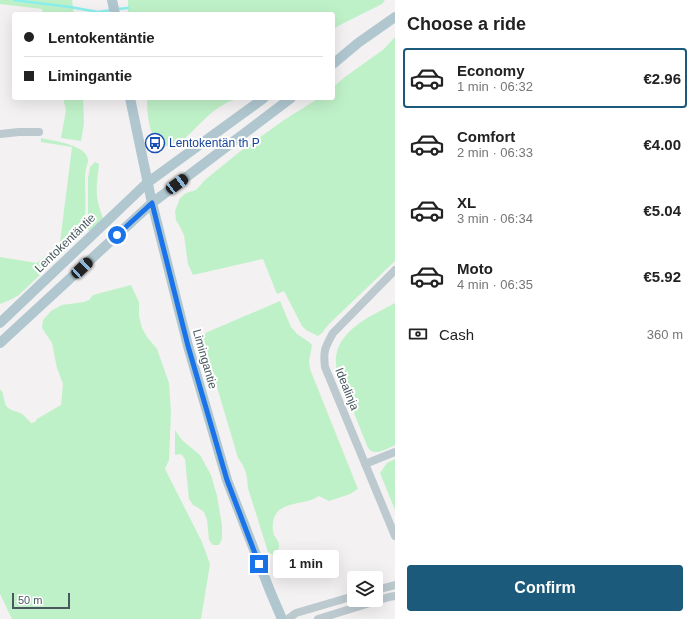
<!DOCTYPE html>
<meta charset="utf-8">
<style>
:root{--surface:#fff;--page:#f6f6f6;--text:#222;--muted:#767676;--line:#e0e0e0;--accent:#1c5a7c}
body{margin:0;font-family:Arial,sans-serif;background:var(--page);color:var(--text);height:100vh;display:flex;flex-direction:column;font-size:15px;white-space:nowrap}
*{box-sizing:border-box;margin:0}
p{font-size:13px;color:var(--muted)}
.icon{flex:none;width:22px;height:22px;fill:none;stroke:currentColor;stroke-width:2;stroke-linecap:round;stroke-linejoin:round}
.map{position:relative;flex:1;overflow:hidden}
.panel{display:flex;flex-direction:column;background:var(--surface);width:300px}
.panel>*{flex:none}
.guide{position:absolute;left:12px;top:12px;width:323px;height:88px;border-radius:4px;box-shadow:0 4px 16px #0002;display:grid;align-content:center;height:88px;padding:0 12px;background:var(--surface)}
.controls{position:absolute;left:347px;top:571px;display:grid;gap:8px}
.controls a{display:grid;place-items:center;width:36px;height:36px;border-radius:4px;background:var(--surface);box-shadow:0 4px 16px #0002;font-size:20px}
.scale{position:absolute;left:12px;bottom:10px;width:58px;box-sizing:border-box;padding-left:4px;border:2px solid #48595f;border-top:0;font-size:11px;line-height:14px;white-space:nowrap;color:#48595f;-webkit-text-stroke:3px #fff;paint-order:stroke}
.end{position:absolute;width:18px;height:18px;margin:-9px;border:5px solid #1a73e8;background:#fff;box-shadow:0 0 0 2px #fff}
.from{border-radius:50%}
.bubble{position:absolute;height:28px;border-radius:4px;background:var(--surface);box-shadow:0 4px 16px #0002;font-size:13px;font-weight:800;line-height:28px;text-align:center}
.car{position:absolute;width:12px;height:24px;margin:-12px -6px;border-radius:5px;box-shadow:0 0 3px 1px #0007;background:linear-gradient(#222 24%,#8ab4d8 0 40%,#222 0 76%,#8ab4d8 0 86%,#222 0)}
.guide b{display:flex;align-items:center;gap:14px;height:38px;font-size:15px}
.guide b+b{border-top:1px solid var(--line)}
.guide i{width:10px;height:10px;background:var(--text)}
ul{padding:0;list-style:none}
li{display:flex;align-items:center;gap:12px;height:60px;margin:0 8px 6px;padding:0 4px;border:2px solid transparent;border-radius:4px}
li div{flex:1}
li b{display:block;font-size:15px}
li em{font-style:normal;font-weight:800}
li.selected{border-color:var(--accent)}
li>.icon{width:36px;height:36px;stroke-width:1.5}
h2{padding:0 12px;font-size:18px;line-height:48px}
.pay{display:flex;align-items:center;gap:10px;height:44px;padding:0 12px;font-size:15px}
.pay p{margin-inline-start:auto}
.primary-button{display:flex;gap:8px;margin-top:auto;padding:8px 12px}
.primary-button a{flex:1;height:46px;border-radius:4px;background:var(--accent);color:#fff;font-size:16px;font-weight:800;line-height:46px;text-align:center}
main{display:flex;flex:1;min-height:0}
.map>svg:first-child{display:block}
</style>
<main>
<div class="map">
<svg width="395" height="619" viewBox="0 0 395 619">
<rect width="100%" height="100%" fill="#f3f1f1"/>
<path fill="#bff1c8" d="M0,0H72L74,14H43L42,9L0,4Z
M128,0H385L382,4L338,26L333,30V14H128Z
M395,37V261L329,324L322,333L318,336L306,330L302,326L284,291L277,294L263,259L193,275L188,264L184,235L180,227L176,220L175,211L180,198L186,193L196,190L205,180L238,153L284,120L319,98H333V87L345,77L384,49Z
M63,98H83L84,123L81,141L61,138L66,110Z
M147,98H243C236,99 229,101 223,105C208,113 198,127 185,138C152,164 147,122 147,98Z
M41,138C53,141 90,145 88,162C88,163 87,164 87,165C86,169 85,173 85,177C85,190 87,224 82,234C80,237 76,240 73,243L71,241L67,245L68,246H69V247L19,295L10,300L0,304V257L37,263L60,242L72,147L41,142Z
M95,162L99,164C98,176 95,190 98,202C99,208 102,215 104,221L91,232L87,229L88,221V178L90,167Z
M131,285L139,302V316L142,328L147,337L157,349L169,383L171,413L169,460L165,469L202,542L210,564L201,619H12L0,594V389C5,394 3,401 7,407C11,411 17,411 22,414C25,416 28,420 31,423L35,422L37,419L61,405L63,384L57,368L52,343L42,328L43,320L51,311L62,305L84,302L89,300L93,295Z
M280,301L291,327L297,334L309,342L312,345L309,361L310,369L358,489L350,494L329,501L319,496C315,498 312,500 308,501C297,504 282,504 276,514C272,520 272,529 274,535C277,540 281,544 278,550C277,552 275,553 273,555L268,552L248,488C247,474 246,469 238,458L217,387L211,373L205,353L203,334Z
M395,303V445C386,449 375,457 368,448L337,371C336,365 335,358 337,352C337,350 338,348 339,346C351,323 374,315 395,303Z
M175,430L182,440L200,455L211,475L217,496L222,525V539L219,545H213L209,540L207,520L204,512L200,509L193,505L189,499L185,459L181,454L175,455Z
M395,459V510L380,473L387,463Z"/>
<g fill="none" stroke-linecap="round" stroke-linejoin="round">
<path stroke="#8befee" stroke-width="2.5" d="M14,0L70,7L98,12L112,10
M117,9L128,8"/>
<path stroke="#bcc9ce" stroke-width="8" d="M0,134L19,132H39
M395,270L333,333C325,348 323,350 325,367L395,536
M365,464L395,452
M376,590L395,585
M288,619L296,613L354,596
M318,619L389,597L395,596"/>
<path stroke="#b0c7d0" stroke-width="10" d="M112,0L115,14
M333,64L358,43L395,17
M130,98L152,203L188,346L227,480L270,591L282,619
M0,323L147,183L264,98
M0,343L152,203L291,98"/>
</g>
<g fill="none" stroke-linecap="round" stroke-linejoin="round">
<path stroke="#1a73e8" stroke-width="5" d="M117,235L152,203L188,346L227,480L259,564"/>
</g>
<defs>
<g id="bus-ring" transform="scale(1)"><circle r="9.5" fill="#fff" stroke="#1a4fb4" stroke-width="1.5"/><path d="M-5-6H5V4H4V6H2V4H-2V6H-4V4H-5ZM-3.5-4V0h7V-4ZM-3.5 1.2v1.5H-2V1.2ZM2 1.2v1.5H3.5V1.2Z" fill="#1a4fb4"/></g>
</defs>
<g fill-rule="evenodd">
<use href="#bus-ring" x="155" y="143"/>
</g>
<g text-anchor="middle" stroke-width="4" stroke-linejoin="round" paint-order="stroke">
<g font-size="12" fill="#164399" stroke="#fff" text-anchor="start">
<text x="169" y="147">Lentokentän th P</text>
</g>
<g font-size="12" fill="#48595f" stroke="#fff">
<text transform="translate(65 243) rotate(-44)" y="4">Lentokentäntie</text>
<text transform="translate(205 359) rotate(74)" y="4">Limingantie</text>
<text transform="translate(347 389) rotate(68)" y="4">Idealinja</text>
</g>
</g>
</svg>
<div class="controls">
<a><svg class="icon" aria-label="layers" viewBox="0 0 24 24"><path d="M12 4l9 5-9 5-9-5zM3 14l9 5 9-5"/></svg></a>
</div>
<div class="scale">50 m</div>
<i class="end from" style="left:117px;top:235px"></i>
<i class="end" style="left:259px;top:564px"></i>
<div class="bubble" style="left:273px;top:550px;width:66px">1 min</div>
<i class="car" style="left:177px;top:184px;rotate:53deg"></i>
<i class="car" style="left:82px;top:268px;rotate:47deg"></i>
<div class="guide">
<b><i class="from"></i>Lentokentäntie</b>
<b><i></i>Limingantie</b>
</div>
</div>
<section class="panel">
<h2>Choose a ride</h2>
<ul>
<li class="selected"><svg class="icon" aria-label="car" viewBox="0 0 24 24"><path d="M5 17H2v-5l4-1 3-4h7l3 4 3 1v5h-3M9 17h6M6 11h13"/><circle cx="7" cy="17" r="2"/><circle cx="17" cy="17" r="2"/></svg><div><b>Economy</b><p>1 min · 06:32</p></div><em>€2.96</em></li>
<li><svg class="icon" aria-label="car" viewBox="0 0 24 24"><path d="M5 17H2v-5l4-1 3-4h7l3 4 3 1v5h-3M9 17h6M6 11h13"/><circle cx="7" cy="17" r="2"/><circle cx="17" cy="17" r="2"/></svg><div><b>Comfort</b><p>2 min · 06:33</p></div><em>€4.00</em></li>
<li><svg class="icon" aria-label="car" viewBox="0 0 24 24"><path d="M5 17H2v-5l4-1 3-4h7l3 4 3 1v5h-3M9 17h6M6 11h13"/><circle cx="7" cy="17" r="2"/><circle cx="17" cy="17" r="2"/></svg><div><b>XL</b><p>3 min · 06:34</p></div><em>€5.04</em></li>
<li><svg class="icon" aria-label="car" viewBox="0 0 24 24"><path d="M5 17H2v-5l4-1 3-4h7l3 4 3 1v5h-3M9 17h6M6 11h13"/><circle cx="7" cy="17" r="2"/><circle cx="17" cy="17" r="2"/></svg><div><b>Moto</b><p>4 min · 06:35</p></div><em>€5.92</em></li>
</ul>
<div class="pay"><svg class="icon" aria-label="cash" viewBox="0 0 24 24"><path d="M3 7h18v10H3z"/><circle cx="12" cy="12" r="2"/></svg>Cash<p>360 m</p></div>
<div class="primary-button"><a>Confirm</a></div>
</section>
</main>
